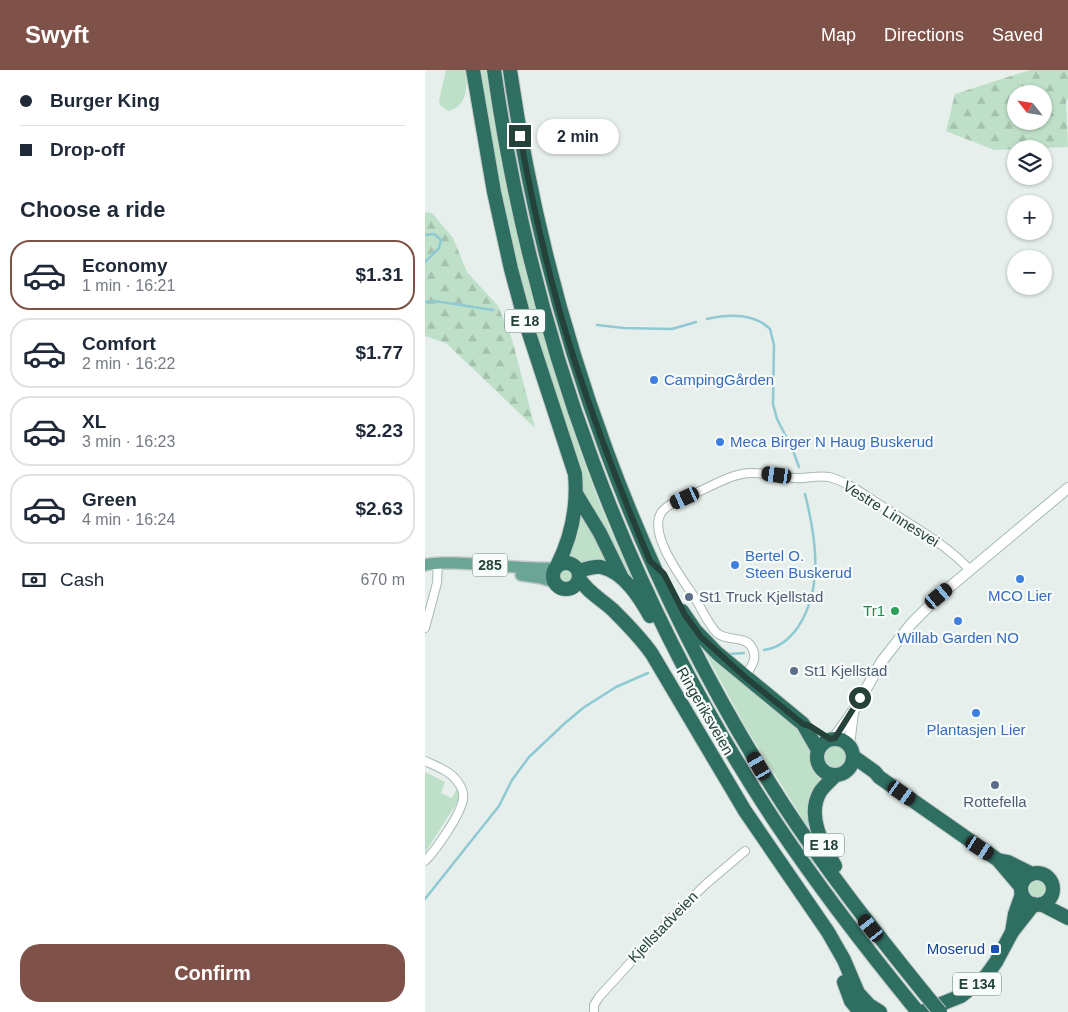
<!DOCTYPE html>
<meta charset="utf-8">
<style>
:root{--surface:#fff;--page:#f6f6f7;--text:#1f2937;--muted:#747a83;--line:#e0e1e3;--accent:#7f5249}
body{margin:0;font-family:Arial,sans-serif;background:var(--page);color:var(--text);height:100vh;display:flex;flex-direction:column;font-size:19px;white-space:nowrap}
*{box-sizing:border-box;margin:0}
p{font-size:16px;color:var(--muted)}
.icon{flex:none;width:28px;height:28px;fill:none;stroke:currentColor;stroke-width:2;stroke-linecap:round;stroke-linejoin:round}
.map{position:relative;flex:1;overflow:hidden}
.sheet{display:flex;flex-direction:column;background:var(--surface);width:425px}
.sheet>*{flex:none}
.guide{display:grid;align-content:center;height:110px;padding:0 20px;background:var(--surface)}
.needle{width:32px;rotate:300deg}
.controls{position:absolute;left:582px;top:15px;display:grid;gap:10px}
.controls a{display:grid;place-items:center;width:45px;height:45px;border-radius:50%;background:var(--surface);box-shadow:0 1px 4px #0004;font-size:25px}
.end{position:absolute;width:22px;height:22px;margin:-11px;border:6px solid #24423a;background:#fff;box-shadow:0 0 0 2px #fff}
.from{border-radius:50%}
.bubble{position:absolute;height:35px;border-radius:18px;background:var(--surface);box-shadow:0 1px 4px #0004;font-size:16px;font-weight:700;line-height:35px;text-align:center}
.car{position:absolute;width:15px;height:30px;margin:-15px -8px;border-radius:6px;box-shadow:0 0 4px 1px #0007;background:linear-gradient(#222 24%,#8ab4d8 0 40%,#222 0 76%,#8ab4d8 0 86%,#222 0)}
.guide b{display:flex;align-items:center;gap:18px;height:48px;font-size:19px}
.guide b+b{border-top:1px solid var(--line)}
.guide i{width:12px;height:12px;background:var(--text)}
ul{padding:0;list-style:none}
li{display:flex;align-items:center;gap:15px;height:70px;margin:0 10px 8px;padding:0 10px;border:2px solid var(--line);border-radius:20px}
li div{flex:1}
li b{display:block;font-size:19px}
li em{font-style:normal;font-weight:700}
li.selected{border-color:var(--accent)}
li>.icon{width:45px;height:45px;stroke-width:1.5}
h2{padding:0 20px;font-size:22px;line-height:60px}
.pay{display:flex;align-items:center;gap:12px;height:55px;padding:0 20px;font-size:19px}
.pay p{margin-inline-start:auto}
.action{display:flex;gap:10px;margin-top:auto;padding:10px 20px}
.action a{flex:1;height:58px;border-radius:20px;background:var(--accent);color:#fff;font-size:20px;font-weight:700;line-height:58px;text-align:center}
header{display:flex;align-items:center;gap:30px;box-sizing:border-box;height:70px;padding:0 25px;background:var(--accent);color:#fff}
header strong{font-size:24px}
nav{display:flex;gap:28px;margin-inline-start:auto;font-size:18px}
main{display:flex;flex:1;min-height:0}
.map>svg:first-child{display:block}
</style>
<header>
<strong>Swyft</strong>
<nav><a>Map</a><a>Directions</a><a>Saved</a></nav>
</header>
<main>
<section class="sheet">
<div class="guide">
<b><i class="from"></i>Burger King</b>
<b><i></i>Drop-off</b>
</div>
<h2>Choose a ride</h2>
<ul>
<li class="selected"><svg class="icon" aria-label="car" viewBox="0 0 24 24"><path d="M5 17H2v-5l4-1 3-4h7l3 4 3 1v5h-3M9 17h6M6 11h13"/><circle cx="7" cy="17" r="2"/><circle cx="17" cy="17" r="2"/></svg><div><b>Economy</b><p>1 min · 16:21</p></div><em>$1.31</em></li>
<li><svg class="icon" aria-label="car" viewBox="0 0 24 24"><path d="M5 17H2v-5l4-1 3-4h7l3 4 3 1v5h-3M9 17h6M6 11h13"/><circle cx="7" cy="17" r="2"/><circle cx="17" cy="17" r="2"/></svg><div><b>Comfort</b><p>2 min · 16:22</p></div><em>$1.77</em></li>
<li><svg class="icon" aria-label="car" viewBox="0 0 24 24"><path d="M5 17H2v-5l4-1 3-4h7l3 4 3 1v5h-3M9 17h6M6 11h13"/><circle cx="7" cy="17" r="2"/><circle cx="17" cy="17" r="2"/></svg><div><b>XL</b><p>3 min · 16:23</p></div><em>$2.23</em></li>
<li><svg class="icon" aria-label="car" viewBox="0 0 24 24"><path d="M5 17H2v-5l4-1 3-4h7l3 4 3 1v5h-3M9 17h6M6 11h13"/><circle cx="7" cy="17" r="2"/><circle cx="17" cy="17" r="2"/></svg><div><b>Green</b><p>4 min · 16:24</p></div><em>$2.63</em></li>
</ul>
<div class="pay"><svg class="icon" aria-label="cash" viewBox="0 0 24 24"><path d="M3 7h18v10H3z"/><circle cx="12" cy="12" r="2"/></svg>Cash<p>670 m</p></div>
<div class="action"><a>Confirm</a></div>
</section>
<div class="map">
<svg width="643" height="942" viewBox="0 0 643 942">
<defs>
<pattern id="forest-firs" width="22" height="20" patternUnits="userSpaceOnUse" patternTransform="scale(1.25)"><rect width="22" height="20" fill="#bfe0c8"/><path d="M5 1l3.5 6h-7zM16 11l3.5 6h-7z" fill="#a4c1ad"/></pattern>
</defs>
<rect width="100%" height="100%" fill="#e6efeb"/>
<path fill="#bfe0c8" d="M21,0H42C42,17 43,36 23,41L15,35L14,31Z
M52,0H61C78,122 107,240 147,357C165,410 185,464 211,515L210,516L162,438L88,189Z
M155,439L187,496L178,493L162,491L156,493L143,488Z
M135 506a6 6 0 1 1 12 0a6 6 0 1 1-12 0Z
M275,573L366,653L385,676L388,695L393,703L398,707L388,754L382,756L320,656Z
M399 687a11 11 0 1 1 22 0a11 11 0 1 1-22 0Z
M0,702L20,712L16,723L27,728L32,719L35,724L33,731L0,783Z
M604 819a8 8 0 1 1 16 0a8 8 0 1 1-16 0Z"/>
<path fill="url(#forest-firs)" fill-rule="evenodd" d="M605,0H643V29L641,31L643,77L569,80L521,61L530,24ZM591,24H619V51H591Z
M0,142L7,143L28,168L42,202L73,236L87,269L110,358L21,273L0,266Z"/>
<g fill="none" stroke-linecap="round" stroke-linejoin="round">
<path stroke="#8ec9d4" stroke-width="2.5" d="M0,165L9,164L16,170L14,178L0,192
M0,232L10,231L68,240
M282,249C304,244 329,243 345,259L349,275L348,334L352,349L367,378L374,397
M172,255L199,258L247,259L271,252
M339,580C354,578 364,570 373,557C399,517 391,468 380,424
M304,584L319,583
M0,829L74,736L87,710L104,687L139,654L158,638L191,617L223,603"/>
<g stroke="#a8b8b2" stroke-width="10">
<path id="street" d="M0,558L12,513L13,493
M320,607C326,597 334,588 326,576C318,565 302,572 292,563C282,553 277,539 270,528C258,510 223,465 236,443C243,432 264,427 275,421C291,414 310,402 329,403C342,403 356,408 370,408C381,409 392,405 404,407C424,412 442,427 460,438C489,457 521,474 545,500
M0,691C11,696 25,701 32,711C36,716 39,723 38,729C36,744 11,780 0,791
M169,942V935L174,927L246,848L281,814L320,781"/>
</g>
<g stroke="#a4bbb3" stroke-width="12">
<path id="secondary" d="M409,668L429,640L457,591L486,554L514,526L643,418
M424,674L428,643"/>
</g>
<g stroke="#c2cac8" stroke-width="14">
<path id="primary" d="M0,495C9,492 18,493 27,493C62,493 96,500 130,498
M96,505L116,508L129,512"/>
</g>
<g stroke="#c2cac8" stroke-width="16">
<path id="highway" d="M48,0L69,122L86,199L100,251L150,404C153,437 147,466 132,496
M69,0C107,268 201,527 351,753C395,819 443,881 493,942
M85,0C123,262 214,511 358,734C401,800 450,862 500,924
M152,425L175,463L197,508
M128 506a13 13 0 1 1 26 0a13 13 0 1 1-26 0Z
M153,501C161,499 169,496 176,497C199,502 215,528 225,546
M154,508C162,522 176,529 188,540C202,554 216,568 227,584L320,741L403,862L419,890L433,923L444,935L455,942
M257,541L270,560L292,583L378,654L393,680
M392 687a18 18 0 1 1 36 0a18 18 0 1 1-36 0Z
M429,687L450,702L454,707L573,790L596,817
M573,790L583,792L607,804
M410,796C398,775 381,746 395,722C399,716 406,710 411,705
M596 819a16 16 0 1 1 32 0a16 16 0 1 1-32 0Z
M616,834L643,848
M587,862L590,844L597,824
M419,912L426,931L435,942
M501,940L536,926L561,906L571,892L587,862L609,834"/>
</g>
<use href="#street" stroke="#fff" stroke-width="8"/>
<use href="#secondary" stroke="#fff" stroke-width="10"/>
<use href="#primary" stroke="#6aa596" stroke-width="11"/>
<use href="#highway" stroke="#2f6f62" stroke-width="14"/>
<g stroke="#c2cac8" stroke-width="16" stroke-linecap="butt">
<path id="highway-bridge" d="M500,924L515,942"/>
</g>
<use href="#highway-bridge" stroke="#2f6f62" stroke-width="14"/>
</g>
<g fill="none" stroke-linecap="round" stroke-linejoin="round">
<path stroke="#24423a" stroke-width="6" d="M95,66C109,142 126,218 150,292C172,359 197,425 225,491L239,504L260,545L276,567L320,607L378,654L385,656L405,669L410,668L435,628"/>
</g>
<g fill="#3f7fe0" stroke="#f7fbf9" stroke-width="2">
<circle cx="229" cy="310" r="5"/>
<circle cx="295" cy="372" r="5"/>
<circle cx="310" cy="495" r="5"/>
<circle cx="595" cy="509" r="5"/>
<circle cx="533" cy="551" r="5"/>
<circle cx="551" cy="643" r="5"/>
</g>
<g fill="#5c6f8a" stroke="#f7fbf9" stroke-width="2">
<circle cx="264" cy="527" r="5"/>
<circle cx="369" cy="601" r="5"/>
<circle cx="570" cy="715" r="5"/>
</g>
<circle fill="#2e9e5b" stroke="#f7fbf9" stroke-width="2" cx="470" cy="541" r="5"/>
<rect fill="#1a4fb4" stroke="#f7fbf9" stroke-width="2" x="565" y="874" width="10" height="10" rx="2.5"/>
<g text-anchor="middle" stroke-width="4.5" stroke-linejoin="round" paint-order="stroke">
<g fill="#f7fbf9" stroke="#637a73" stroke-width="1">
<rect x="80" y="239.5" width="40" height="23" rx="4"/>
<rect x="47.5" y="483.5" width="35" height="23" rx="4"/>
<rect x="379" y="763.5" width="40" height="23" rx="4"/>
<rect x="528" y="902.5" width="48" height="23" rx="4"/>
</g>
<g font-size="14" font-weight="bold" fill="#24423a">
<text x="100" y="256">E 18</text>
<text x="65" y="500">285</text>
<text x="399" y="780">E 18</text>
<text x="552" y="919">E 134</text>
</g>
<g font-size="15" fill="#366cbe" stroke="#f7fbf9" text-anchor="start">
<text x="239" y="315">CampingGården</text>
<text x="305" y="377">Meca Birger N Haug Buskerud</text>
<text x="320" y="491">Bertel O.<tspan x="320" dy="17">Steen Buskerud</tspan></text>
<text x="595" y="531" text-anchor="middle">MCO Lier</text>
<text x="533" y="573" text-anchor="middle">Willab Garden NO</text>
<text x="551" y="665" text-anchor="middle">Plantasjen Lier</text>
</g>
<g font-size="15" fill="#24423a" stroke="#f7fbf9">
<text transform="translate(466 444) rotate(32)" y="5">Vestre Linnesvei</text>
<text transform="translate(280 641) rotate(60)" y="5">Ringeriksveien</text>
<text transform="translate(238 857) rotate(-46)" y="5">Kjellstadveien</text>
</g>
<g font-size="15" fill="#4e5e75" stroke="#f7fbf9" text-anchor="start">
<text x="274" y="532">St1 Truck Kjellstad</text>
<text x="379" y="606">St1 Kjellstad</text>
<text x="570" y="737" text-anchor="middle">Rottefella</text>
</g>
<g font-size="15" fill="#27864d" stroke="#f7fbf9" text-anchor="end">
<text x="460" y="546">Tr1</text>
</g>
<g font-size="15" fill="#164399" stroke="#f7fbf9" text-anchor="end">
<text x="560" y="884">Moserud</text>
</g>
</g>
</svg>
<div class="controls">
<a><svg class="needle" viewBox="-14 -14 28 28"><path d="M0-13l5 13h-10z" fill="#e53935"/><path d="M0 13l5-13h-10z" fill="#747a83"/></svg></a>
<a><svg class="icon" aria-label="layers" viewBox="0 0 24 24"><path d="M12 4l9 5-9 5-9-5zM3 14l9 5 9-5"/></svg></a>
<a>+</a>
<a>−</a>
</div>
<i class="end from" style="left:435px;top:628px"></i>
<i class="end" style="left:95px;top:66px"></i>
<div class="bubble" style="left:112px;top:49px;width:82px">2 min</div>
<i class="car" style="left:352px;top:405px;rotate:278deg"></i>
<i class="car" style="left:260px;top:428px;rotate:245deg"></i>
<i class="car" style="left:514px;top:526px;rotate:50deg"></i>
<i class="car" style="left:334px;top:696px;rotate:330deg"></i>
<i class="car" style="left:477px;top:723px;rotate:125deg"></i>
<i class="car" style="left:555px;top:778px;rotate:123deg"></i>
<i class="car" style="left:446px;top:858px;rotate:321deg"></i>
</div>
</main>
